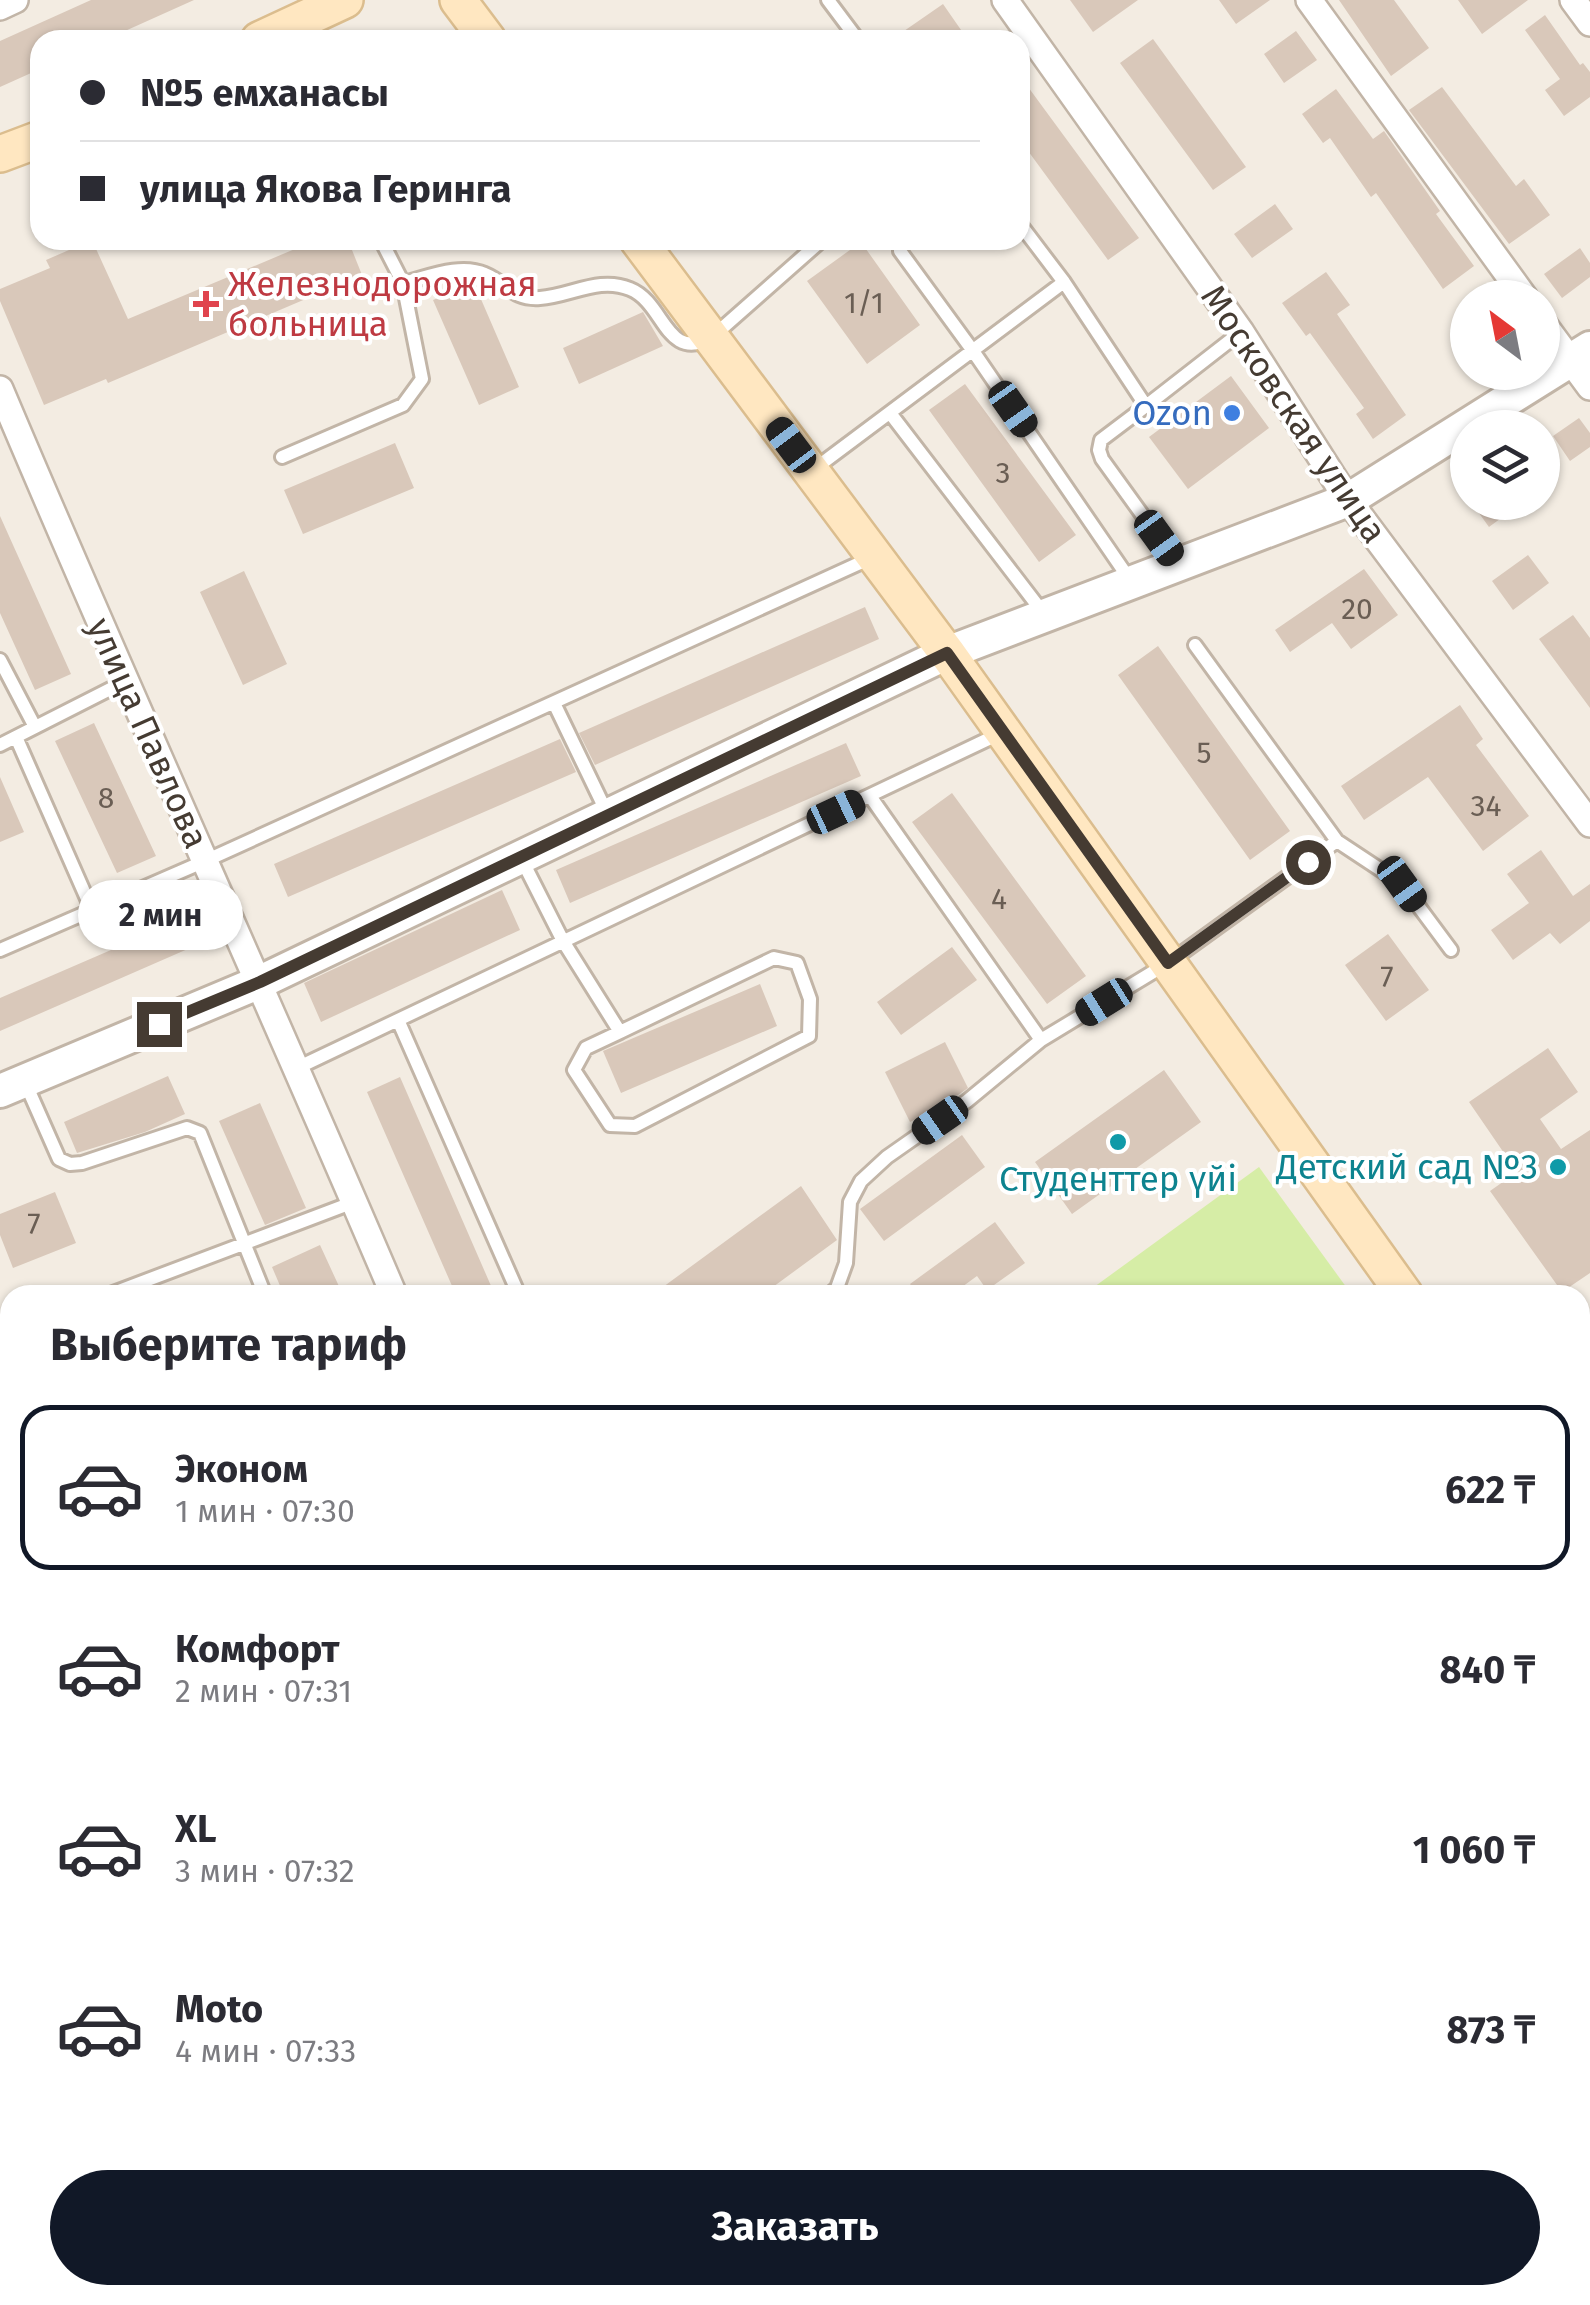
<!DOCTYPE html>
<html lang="ru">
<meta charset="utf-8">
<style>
:root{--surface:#fff;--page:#f2f2f3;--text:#2b2b33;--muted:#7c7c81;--line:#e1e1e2;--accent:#111827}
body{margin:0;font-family:"Fira Sans",sans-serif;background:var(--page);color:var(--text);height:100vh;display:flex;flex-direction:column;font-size:38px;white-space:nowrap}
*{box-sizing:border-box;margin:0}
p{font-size:32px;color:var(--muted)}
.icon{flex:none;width:55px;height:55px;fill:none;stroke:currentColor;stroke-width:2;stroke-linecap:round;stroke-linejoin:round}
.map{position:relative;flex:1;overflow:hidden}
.details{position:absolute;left:0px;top:1285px;width:1590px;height:1020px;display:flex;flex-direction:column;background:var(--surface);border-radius:30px 30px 0 0;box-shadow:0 2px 8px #0004}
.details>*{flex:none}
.banner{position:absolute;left:30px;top:30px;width:1000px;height:220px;border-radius:30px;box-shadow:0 2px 8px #0004;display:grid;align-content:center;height:220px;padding:0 50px;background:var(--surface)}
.needle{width:65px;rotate:328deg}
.buttons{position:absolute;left:1450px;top:280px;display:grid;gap:20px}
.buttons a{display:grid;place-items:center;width:110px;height:110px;border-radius:50%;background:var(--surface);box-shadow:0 2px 8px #0004;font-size:50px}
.end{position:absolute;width:45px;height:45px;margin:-22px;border:12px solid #453b32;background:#fff;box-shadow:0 0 0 5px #fff}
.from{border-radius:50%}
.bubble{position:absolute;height:70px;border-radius:35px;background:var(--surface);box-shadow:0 2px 8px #0004;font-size:32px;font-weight:700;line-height:70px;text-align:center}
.car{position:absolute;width:30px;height:60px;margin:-30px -15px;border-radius:12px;box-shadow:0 0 8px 2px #0007;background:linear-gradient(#222 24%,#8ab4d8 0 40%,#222 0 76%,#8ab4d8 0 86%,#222 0)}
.banner b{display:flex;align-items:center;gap:35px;height:95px;font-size:38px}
.banner b+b{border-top:2px solid var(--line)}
.banner i{width:25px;height:25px;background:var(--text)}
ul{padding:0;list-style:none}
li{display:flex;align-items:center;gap:30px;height:165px;margin:0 20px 15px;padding:0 30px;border:5px solid transparent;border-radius:30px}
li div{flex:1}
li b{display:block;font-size:38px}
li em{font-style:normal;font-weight:700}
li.current{border-color:var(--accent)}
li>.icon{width:90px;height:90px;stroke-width:1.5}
h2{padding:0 50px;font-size:45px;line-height:120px}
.button{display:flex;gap:20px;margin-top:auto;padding:20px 50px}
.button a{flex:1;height:115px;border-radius:60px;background:var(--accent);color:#fff;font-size:40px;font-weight:700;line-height:115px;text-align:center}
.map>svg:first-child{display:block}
</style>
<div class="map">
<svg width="1590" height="2305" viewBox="0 0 1590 2305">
<rect width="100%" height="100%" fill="#f3ece2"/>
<path fill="#d6eda6" d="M1259,1167L1352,1295H1083Z"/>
<path fill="#d9c8ba" d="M91,0H194L105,40H40V69L0,87V41Z
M1070,0H1138L1093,32Z
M1219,0H1270L1236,24Z
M1339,0H1394L1429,48L1391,76Z
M1458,0H1528L1482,34Z
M943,4L968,40H891Z
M1545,15L1580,65L1583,63L1590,72V97L1564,116L1545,90L1560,79L1525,30Z
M1296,31L1317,60L1284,83L1264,54Z
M1153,39L1246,167L1213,190L1120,63Z
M1020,76L1139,238L1108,260L1020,140Z
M1442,87L1516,186L1524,179L1550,215L1509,244L1409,110Z
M1336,89L1373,139L1384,131L1440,211L1436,214L1474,266L1443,289L1376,193L1371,197L1330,138L1323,143L1302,114Z
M1275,204L1293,229L1252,258L1234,234Z
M92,240L128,319L302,246L300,240H348L362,275L108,383L106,379L44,405L0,301V289L50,268L46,260Z
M861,242L920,325L867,364L807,281Z
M1580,248L1590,263V277L1562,298L1544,274Z
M1326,272L1350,305L1337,314L1406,415L1373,439L1356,414L1364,408L1310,333L1306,336L1282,303Z
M474,283L519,387L479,405L433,300Z
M643,312L663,346L579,384L563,348Z
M1231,376L1269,428L1188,489L1149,437Z
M965,384L1076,535L1039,562L929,410Z
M1579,418L1590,433V447L1570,461L1553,436Z
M395,443L414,488L303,534L284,490Z
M1471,502H1523L1489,527Z
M0,516L71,674L35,690L0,613Z
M1528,555L1549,583L1513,610L1492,581Z
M1364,569L1398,615L1351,649L1332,623L1290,652L1275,630Z
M244,571L287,664L243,685L200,592Z
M865,607L879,639L595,765L579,733Z
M1573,615L1590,638V708L1539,639Z
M1158,646L1290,831L1250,860L1118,675Z
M1460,705L1483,739L1476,745L1529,816L1483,851L1428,777L1364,820L1341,786Z
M94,723L156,856L117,873L55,741Z
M560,739L576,772L288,897L274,864Z
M846,743L861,776L570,903L556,870Z
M0,777L24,832L0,842Z
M952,793L1086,976L1047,1004L912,822Z
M1541,850L1573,896L1590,884V921L1560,944L1550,933L1513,960L1491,930L1529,903L1507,874Z
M502,890L520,930L321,1022L304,983Z
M178,921L190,948L0,1031V998Z
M1388,934L1429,990L1386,1021L1345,965Z
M952,947L977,980L901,1035L877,1002Z
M760,984L777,1026L621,1093L603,1051Z
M945,1042L968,1088L944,1105L910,1122L885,1072Z
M1548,1048L1578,1092L1540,1119L1561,1149L1590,1130V1273L1562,1292L1490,1191L1517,1172L1469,1102Z
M1164,1070L1201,1122L1072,1214L1035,1162Z
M168,1076L185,1114L145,1132L77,1153L64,1122Z
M400,1077L495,1295H456L367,1092Z
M260,1103L306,1208L265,1225L219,1121Z
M962,1135L985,1167L884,1241L860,1209Z
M801,1186L837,1240L762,1295H652Z
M55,1192L76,1243L13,1268L0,1235V1214Z
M995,1222L1025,1263L987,1290L977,1276L951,1295H918L910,1284Z
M320,1245L343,1295H284L272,1267Z"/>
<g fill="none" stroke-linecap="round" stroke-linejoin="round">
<g stroke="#c2b5a7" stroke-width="18">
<path id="service" d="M828,0L858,40
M1020,224L1064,282
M381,240L403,283C428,277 460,263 485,274C507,283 512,300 540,298C571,296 599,276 630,289C665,303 665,362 711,338L822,240
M903,240L900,251L973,351L1130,580
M1146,406L1101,440L1099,450L1102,459L1177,563
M890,413L1044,614
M282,457L403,405L422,379L403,283
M813,470L1064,282L1146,406L1241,332
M0,660L35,727
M554,703L607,813
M16,737L92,910
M0,745L124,682
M870,796L1041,1040
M1337,841L1402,884L1451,950
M522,860L563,941L620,1032L586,1048L574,1070L610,1125L635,1126L809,1036L810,999L797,963L774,958L620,1032
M0,950L205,861L873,557
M398,1020L519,1295
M297,1068L1001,733
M25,1082L59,1159L70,1164L82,1163L187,1128L200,1133L265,1295
M108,1295L354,1202
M829,1295L837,1288L846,1263L850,1202L861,1181L887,1157L967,1101L1041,1040L1168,963L1337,841L1195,645
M0,1411L10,1427
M1580,1703L1590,1717
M1580,1840L1590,1853
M1580,2056L1590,2066
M1580,2163L1590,2156
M0,2191L2,2194
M731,2295L740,2305
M871,2295L880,2305
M939,2295L949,2305
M35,2305L52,2298L65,2305
M703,2305L712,2295"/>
</g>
<g stroke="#c2b5a7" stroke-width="30">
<path id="minor" d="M1005,0L1241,332L1348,500L1590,824
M1309,0L1525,298
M1573,0L1590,23
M0,7L15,0
M1542,322L1590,387
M0,389C128,693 265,992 394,1295
M0,1923L10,1919"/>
</g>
<g stroke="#c2b5a7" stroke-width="38">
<path id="tertiary" d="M0,1091L260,982L947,653L1348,500L1590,348
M1580,1346L1590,1339
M461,2305L466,2295"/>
</g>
<g stroke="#dbbd8e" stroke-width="40">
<path id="secondary" d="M458,0L488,40
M259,40L345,0
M0,154L40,139
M638,240L947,653L1405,1295
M1580,1535L1590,1549"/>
</g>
<use href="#service" stroke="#fff" stroke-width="12"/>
<use href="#minor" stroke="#fff" stroke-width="25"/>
<use href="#tertiary" stroke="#fff" stroke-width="32"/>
<use href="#secondary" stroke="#ffe7c1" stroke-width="35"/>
</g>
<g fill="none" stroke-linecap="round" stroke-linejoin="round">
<path stroke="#453b32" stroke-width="12" d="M159,1024L260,982L947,653L1168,963L1308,862"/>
</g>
<path fill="#e0444e" stroke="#fff" stroke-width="4" d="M201 289h10v10h10v10h-10v10h-10v-10h-10v-10h10z"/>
<circle fill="#3f7fe0" stroke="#fff" stroke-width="4" cx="1232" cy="413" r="10"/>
<g fill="#0f9aa8" stroke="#fff" stroke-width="4">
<circle cx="1118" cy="1142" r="10"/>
<circle cx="1558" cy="1167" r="10"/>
</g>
<g text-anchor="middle" stroke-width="8" stroke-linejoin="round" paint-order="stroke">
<g font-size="30" fill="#6a5e54">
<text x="864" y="313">1/1</text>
<text x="1003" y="483">3</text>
<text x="1357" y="619">20</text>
<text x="1204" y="763">5</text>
<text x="106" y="808">8</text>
<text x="1486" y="816">34</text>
<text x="999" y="909">4</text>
<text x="1387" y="987">7</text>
<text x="34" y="1234">7</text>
</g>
<g font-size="35" fill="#be3a42" stroke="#fff" text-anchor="start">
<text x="228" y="296">Железнодорожная<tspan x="228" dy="40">больница</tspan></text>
</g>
<g font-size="35" fill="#366cbe" stroke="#fff" text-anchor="end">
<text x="1212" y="425">Ozon</text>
</g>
<g font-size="35" fill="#453b32" stroke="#fff">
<text transform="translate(1294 414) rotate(56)" y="12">Московская улица</text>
<text transform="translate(148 733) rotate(66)" y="12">улица Павлова</text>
</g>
<g font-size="35" fill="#0d838f" stroke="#fff" text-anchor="end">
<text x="1538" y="1179">Детский сад №3</text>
<text x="1118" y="1191" text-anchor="middle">Студенттер үйі</text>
</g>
</g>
</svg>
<div class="buttons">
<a><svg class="needle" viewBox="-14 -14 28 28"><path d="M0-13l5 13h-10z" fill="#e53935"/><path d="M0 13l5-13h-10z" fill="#7c7c81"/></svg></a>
<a><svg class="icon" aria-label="layers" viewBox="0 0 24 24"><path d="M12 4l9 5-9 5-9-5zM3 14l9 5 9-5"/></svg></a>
</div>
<i class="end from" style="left:1308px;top:862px"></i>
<i class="end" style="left:159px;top:1024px"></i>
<div class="bubble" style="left:78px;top:880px;width:165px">2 мин</div>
<i class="car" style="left:1013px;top:409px;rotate:145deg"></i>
<i class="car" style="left:791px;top:445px;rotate:323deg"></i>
<i class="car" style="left:1159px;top:538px;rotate:144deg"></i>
<i class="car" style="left:836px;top:812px;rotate:65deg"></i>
<i class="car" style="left:1402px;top:884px;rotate:144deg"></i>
<i class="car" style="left:1104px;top:1002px;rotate:238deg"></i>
<i class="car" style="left:940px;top:1120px;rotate:235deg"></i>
<div class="banner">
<b><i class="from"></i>№5 емханасы</b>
<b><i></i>улица Якова Геринга</b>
</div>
<section class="details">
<h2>Выберите тариф</h2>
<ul>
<li class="current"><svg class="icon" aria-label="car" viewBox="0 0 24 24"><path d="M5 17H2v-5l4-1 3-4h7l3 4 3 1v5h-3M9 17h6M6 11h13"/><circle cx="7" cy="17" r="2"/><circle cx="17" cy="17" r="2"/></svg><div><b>Эконом</b><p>1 мин · 07:30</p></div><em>622 ₸</em></li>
<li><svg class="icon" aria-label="car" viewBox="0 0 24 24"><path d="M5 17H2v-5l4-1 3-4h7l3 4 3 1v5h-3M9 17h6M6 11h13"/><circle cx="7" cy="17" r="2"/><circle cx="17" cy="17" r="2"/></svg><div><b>Комфорт</b><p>2 мин · 07:31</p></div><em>840 ₸</em></li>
<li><svg class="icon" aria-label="car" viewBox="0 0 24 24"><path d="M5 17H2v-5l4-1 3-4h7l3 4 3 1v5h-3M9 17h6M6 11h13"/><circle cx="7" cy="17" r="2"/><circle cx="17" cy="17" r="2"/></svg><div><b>XL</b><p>3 мин · 07:32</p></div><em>1 060 ₸</em></li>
<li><svg class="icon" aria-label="car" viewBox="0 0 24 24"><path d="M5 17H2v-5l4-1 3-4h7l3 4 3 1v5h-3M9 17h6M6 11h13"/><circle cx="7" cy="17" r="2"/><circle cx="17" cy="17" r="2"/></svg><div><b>Moto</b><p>4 мин · 07:33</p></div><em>873 ₸</em></li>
</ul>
<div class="button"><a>Заказать</a></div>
</section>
</div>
